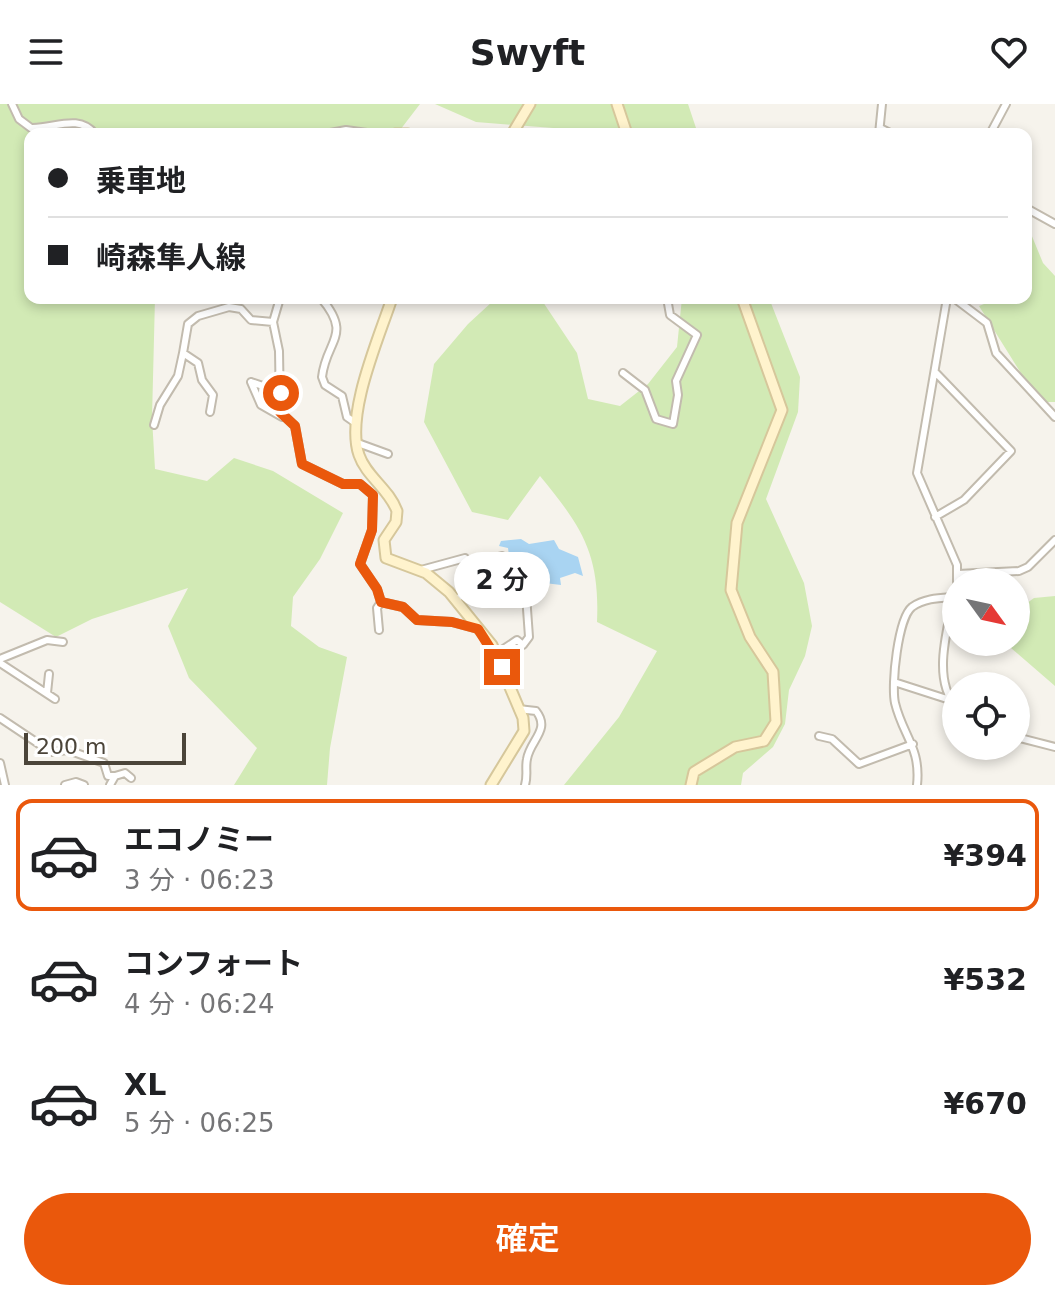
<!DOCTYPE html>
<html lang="ja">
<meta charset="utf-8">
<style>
:root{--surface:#fff;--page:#f6f6f6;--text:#202124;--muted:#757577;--line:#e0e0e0;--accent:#ea580c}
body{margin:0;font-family:"DejaVu Sans","Noto Sans JP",sans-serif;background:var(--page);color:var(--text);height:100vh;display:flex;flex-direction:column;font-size:30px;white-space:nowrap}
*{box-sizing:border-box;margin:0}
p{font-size:26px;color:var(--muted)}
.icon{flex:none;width:44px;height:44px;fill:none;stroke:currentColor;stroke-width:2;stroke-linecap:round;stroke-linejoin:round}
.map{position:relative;height:681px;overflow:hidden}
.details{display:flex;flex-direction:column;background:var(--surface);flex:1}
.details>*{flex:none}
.hud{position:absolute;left:24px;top:24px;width:1008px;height:176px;border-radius:16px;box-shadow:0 4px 12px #0003;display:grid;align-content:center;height:176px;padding:0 24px;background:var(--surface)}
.needle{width:52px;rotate:123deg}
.controls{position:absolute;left:942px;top:464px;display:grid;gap:16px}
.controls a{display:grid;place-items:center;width:88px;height:88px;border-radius:50%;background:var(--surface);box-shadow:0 4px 12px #0003;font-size:40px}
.scale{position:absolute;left:24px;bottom:20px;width:162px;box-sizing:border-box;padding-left:8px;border:4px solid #4b4439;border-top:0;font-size:22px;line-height:28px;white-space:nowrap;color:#4b4439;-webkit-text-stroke:6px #fff;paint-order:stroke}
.end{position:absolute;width:36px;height:36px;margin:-18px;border:10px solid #ea580c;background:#fff;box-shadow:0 0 0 4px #fff}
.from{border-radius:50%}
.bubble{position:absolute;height:56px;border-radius:28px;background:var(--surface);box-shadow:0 4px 12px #0003;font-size:26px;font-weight:600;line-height:56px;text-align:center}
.hud b{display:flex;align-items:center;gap:28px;height:76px;font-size:30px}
.hud b+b{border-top:2px solid var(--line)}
.hud i{width:20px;height:20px;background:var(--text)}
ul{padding:14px 0 0;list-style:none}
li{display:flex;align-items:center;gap:24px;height:112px;margin:0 16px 12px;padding:0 8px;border:4px solid transparent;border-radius:16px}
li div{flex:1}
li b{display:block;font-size:30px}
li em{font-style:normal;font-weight:600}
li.selected{border-color:var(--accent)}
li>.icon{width:72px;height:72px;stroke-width:1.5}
.cta{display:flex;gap:16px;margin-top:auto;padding:16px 24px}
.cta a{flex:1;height:92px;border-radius:48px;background:var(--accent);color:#fff;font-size:32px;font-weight:600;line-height:92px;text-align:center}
header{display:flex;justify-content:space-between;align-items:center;height:104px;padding:0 24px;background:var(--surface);font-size:36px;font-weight:600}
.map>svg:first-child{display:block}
</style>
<header><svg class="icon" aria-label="menu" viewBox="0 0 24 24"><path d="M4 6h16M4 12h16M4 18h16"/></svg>Swyft<svg class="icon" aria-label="heart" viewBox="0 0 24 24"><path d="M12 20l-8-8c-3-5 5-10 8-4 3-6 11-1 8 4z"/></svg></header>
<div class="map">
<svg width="1055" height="681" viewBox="0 0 1055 681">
<rect width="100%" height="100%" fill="#f6f3ec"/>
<path fill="#d2eab5" d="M0,0H420L397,30H30V194H155L152,314L155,365L207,377L234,354L273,367L343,409L320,455L293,493L291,522L319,543L347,553L330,644L327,681H234L257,644L189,574L168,522L188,484L92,515L56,533L0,498Z
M435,0H688L698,30H582L579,26L476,18Z
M1029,125L1043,159L1055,172V298H1039L979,202L999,194H1026V127Z
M682,194H769L800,273L798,308L766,395L804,479L812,522L805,552L789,586L785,620L773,643L743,669L741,681H564L619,613L657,547L597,518C600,450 582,423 540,372L508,416L472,408L424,318L434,260L468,220L493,197L541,195L577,249L588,295L620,302L648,280L677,243Z
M1055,492V582L1004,538H1016V507L1034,494Z"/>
<path fill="#a9d4f2" d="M521,435L529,440L554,436L559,445L578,453L583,472L575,469L560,474L561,481L512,475L508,444L499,442L501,437Z"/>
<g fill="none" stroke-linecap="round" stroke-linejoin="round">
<g stroke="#c2bbae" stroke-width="10">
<path id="street" d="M12,0L19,15L31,24C54,25 78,9 95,30
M880,24L892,30
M325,30L346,26L374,30
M879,30L882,0
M990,30L1006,0
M1026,104L1055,120
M280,194L273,218L279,247L280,308L295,322L302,360L343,380H360L373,391L372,426L360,460L377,485L381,498L403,503L417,516L452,518L478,525
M321,194C353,232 326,236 322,273L325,281L342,292L347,313L357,320
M947,194L917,369L957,461V478
M954,194L987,219L996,249L1055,313
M623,269L645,286L656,315L673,320L678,291L676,277L697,231L670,211L667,194
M251,278L261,301L282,313
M251,278L263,282L276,279L280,283
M210,308L213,291L202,276L198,259L183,249L188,220L198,212L229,203L241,205L251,216L273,218
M154,321L160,301L178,272L183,249
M355,338L388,350
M935,413L964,396L1011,347L936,269
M421,466L465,454L471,460L502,452L510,483L526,491L529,533L523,541L517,536L496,550
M958,470L1019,467L1028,463L1055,436
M956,483C950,516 930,574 956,602
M455,496L470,486L490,484L493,480
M379,526L377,504L381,498
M0,555L47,536L63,538
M0,559L55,595
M894,578L950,596
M47,589L49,570
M518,605L536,607C551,626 530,636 527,655C525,664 528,671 525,681
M0,614L51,648L68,646L104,659L108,672H115L110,681
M819,632L832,635L859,660L913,640
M1016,633L1055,643
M0,659L5,681
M115,672L125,669L131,674
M65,681L76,678L84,681
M917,681C921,644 903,632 895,599C891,581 898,514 912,503C925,494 940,494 954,493"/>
</g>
<g stroke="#d6c79b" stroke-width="13">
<path id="secondary" d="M617,0L627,30
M395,30H408
M512,30L530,0
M392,194C379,234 345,310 359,351C366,372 389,385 397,407L396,418L384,436L386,454L426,469L449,488L492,541L523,614L524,627L491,681
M691,681L694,668L735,643L764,637L776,618L773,568L750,533L731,486L737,419L782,306L742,194"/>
</g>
<use href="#street" stroke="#fff" stroke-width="6"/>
<use href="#secondary" stroke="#fff3cd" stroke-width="9"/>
</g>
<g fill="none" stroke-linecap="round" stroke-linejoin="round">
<path stroke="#ea580c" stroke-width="10" d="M281,289L280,308L295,322L302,360L343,380H360L373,391L372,426L360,460L377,485L381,498L403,503L417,516L452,518L478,525L502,563"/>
</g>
</svg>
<div class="controls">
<a><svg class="needle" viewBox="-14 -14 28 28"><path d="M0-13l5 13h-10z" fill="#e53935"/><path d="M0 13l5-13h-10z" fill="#757577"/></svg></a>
<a><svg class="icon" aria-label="locate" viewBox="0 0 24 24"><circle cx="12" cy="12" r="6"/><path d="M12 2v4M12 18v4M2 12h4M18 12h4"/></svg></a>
</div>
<div class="scale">200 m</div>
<i class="end from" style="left:281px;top:289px"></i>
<i class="end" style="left:502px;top:563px"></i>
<div class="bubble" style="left:454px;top:448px;width:96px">2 分</div>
<div class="hud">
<b><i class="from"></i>乗車地</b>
<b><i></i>崎森隼人線</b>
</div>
</div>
<section class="details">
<ul>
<li class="selected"><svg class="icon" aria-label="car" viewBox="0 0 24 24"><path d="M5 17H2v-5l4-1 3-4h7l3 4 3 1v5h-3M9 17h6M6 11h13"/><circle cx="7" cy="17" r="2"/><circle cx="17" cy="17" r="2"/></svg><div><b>エコノミー</b><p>3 分 · 06:23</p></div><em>¥394</em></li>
<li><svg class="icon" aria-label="car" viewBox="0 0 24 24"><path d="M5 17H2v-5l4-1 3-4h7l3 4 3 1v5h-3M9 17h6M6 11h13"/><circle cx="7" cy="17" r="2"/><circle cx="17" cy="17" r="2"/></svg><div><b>コンフォート</b><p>4 分 · 06:24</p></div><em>¥532</em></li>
<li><svg class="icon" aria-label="car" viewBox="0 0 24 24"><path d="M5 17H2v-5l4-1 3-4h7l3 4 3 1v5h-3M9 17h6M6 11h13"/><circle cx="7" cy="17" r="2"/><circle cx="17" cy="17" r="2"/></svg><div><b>XL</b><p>5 分 · 06:25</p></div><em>¥670</em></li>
</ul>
<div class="cta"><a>確定</a></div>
</section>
